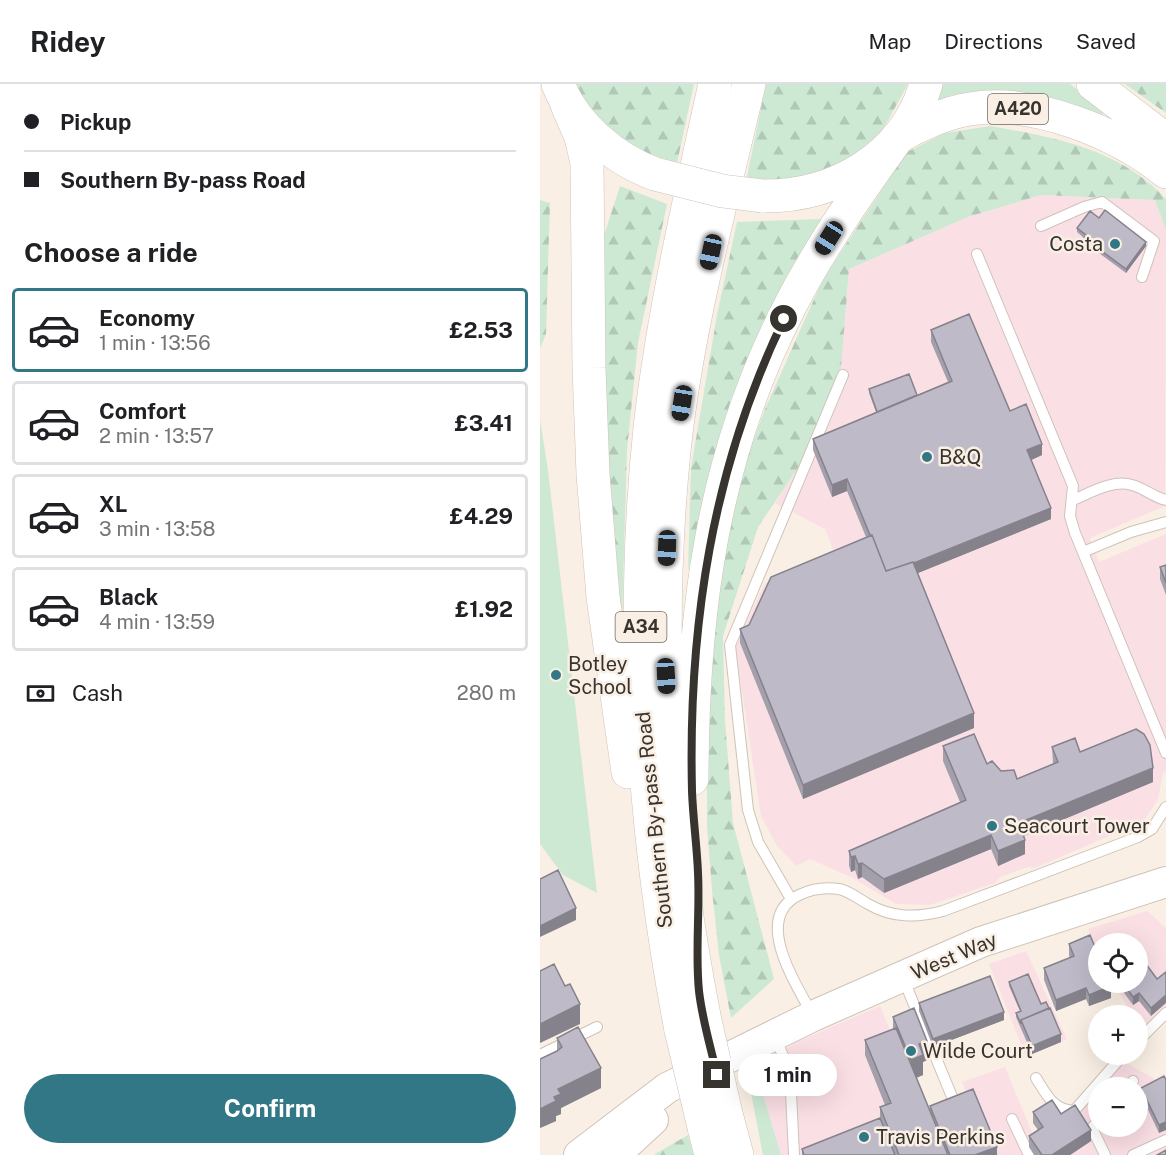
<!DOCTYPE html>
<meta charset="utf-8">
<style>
:root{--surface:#fff;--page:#f6f6f6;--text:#202124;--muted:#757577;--line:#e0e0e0;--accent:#327786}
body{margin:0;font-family:"Public Sans",sans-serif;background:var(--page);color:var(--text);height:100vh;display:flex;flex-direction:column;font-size:22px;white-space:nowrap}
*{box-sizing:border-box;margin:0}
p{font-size:20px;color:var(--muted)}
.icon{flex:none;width:33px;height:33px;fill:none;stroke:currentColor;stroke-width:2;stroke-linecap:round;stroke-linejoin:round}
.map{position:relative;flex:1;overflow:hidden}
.details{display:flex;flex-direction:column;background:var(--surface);width:540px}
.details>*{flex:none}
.guide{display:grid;align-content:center;height:132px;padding:0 24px;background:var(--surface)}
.controls{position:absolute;left:548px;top:849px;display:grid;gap:12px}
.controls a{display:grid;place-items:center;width:60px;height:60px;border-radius:50%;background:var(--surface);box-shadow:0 6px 24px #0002;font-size:30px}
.end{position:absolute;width:27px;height:27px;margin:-14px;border:8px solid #37332e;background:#fff;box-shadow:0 0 0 3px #fff}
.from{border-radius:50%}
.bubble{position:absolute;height:42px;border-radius:21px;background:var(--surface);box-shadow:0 6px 24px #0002;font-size:20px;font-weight:700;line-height:42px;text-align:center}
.car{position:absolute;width:18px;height:36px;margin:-18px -9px;border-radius:8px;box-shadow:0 0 4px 2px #0007;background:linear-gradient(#222 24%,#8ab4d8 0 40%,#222 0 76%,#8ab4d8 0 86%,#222 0)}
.guide b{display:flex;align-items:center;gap:21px;height:57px;font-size:22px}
.guide b+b{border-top:2px solid var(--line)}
.guide i{width:15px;height:15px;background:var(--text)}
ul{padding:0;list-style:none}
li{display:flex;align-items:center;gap:18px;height:84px;margin:0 12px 9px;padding:0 12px;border:3px solid var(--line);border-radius:6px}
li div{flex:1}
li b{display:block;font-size:22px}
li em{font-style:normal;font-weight:700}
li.active{border-color:var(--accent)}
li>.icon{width:54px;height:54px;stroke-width:1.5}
h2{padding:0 24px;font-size:27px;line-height:72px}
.pay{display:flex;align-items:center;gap:15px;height:66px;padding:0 24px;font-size:22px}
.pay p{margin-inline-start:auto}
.primary-button{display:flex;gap:12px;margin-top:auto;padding:12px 24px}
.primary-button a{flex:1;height:69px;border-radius:36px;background:var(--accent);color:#fff;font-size:24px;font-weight:700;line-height:69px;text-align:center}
header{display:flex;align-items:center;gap:36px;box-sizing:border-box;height:84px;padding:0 30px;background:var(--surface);border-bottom:2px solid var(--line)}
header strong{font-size:28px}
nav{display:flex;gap:33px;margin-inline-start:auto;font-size:21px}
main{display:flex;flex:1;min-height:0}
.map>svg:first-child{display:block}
</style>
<header>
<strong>Ridey</strong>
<nav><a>Map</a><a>Directions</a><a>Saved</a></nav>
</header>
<main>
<section class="details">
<div class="guide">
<b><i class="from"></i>Pickup</b>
<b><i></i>Southern By-pass Road</b>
</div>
<h2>Choose a ride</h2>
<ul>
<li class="active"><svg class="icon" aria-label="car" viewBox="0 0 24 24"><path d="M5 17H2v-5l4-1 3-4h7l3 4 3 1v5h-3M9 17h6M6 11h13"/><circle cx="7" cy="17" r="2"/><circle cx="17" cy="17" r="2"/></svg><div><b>Economy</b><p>1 min · 13:56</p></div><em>£2.53</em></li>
<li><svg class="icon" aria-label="car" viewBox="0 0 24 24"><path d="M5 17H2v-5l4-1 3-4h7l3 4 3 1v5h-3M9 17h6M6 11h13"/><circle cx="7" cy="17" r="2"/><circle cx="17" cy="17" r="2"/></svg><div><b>Comfort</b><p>2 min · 13:57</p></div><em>£3.41</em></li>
<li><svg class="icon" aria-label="car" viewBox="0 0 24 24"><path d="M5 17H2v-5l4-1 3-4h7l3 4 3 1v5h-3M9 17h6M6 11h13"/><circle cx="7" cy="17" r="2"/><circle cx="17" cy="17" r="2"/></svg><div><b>XL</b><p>3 min · 13:58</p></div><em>£4.29</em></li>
<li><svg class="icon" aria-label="car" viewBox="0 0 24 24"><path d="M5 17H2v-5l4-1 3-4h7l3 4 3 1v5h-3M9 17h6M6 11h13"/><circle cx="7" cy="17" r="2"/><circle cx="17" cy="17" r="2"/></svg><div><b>Black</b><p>4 min · 13:59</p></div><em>£1.92</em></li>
</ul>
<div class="pay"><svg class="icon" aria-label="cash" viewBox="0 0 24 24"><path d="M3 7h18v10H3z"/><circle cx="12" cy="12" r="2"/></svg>Cash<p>280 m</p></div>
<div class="primary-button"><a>Confirm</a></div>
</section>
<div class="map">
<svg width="626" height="1071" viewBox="0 0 626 1071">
<defs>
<pattern id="forest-firs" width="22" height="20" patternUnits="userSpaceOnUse" patternTransform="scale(1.5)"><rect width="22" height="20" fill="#cde9d4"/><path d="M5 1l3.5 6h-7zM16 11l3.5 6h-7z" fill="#b1c8b6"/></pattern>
</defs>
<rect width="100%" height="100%" fill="#faefe4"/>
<path fill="#fadfe5" d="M501,111L615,116L626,146L625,422L550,454L559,478L626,450V687L623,689L618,715L604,737L495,784L488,783L460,793L455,799L390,821L356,820L313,794L270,775L256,782L237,762L221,732L195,562L225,499L295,471L285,445L235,419L264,375L301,284L309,185L428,133Z
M607,827L626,844V935L606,951L597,938V932L593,931L573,899L597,898V860H558V866L548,845Z
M486,867L527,955L486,973L449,880Z
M340,922L402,1071H241L215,984L259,957Z
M585,978L623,1000L626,998V1071H452L422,998L465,983L496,1058L503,1054L493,1039L521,1041L558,1007V1042H597V1004L562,1003Z"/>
<path fill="#cde9d4" d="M392,0H530L564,26L561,35L392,20Z
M0,335L8,386L57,809L23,791L0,760Z
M219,997L241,1071H223L209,999Z"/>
<path fill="url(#forest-firs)" d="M35,0H154L137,79L93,64L55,33Z
M226,0H368L341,49L302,80L256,97H206Z
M585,0H626V29Z
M450,42C514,53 580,65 626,115V146L615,116L501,111L428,133L309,185L301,284L264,375L218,443L183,552L185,637L193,739L234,895L191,934L179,871L172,806L167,742V678L175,536L183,479L203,383L225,325L283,195L367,68L405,49Z
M80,102L127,120L98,259L87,366L82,536L68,381L60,164Z
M0,116L10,119L6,250L0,264Z
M282,135L226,241L191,315L148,487L151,384L177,231L197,138Z
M148,1051L154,1071H115V1070Z"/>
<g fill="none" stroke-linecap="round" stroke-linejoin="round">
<g stroke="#cec3b8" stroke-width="12">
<path id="service" d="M501,142L544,123L562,118L614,157L602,193
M437,170L533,402L530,432L535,449L626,669
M533,416C550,409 573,395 592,401C604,404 613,413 626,416
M543,468L591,448L626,438
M251,815L218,758L208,726L190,561L303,291
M363,894L415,1020
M273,932C257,901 211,834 259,811C271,805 286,803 299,805C309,807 319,815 328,820C352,834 376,834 403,827L598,753L612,745L626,723
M235,953L250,988L254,1071
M597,958L626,929
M0,971L57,943
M496,994C506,1010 513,1026 534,1027L584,970
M588,1004L593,997
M472,1035L489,1071
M558,1037L552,1044L565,1071
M593,1071L626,1056"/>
</g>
<g stroke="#cec3b8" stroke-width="32">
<path id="secondary" d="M39,1071L127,1004L273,932L441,858L626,798
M75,1071L113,1036"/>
</g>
<g stroke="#cec3b8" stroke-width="34">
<path id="primary" d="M553,0L626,56
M358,53C381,40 404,29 430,25C493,14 578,49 626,88"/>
</g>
<g stroke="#cec3b8" stroke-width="34">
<path id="trunk" d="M18,0C34,41 74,75 115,90
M27,21L41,53L47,79L49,284L53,390L63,513L88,688
M222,112C295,113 365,73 386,0
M152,695C152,527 173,371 251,220C281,162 318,109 356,56
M164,932C128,747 115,555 134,367C147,243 181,121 209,0
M141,946C103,748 89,545 110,344C123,228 150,114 175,0
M186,1030L197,1071
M164,1043L171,1071"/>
</g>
<use href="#service" stroke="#fff" stroke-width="10"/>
<use href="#secondary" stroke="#fff" stroke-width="30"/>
<use href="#primary" stroke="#fff" stroke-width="33"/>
<use href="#trunk" stroke="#fff" stroke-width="33"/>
<g stroke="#cec3b8" stroke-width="34" stroke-linecap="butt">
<path id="trunk-bridge" d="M115,90L182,107L222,112
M164,932L186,1030
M141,946L164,1043"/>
</g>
<use href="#trunk-bridge" stroke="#fff" stroke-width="33"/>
</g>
<path fill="#a3a0ac" d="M559,134L606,162L586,189L544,158V154L537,148V144Z
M391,246L470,327L502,371L491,376L511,435L378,489L434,644L263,715L200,559V545L209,541L326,453L307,407L292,413L273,366V355L336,328L329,309V305L377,311L408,298L391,258Z
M626,481V511L620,495V483Z
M403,662L447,680L477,695L513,680L512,663L540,668L613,698L484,752L485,770L458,782L451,765L344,809L322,793L318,795L315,786L311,788L309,782V767L420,718L403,677Z
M529,860L571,914L549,922L546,915L516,927L504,896V884L530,874L529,871Z
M617,895L611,932L599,917L593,921L576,898H597Z
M469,898L501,920L521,958L492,970L476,933V929L480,927L469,902Z
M379,919L464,936L393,963L379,927Z
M353,933L387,976L383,978V991L376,994L390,1027V1022L457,1071H262V1065L340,1034V1023L345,1021L325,971V956L353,945Z
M17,954L61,1004L21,1024V1030L16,1032V1037L0,1044L17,967Z
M624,992L619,1049L601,1011V1004Z
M493,1028L521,1030L551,1057L530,1071H494L489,1063V1052L498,1046L493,1039Z"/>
<path fill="#85828c" d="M606,158V162L586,189V185Z
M502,360V371L487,378V366Z
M307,395V407L292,413V401Z
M511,424V435L346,502V491Z
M434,629V644L263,715V701Z
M613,684V698L479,754V739Z
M451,751V765L344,809V795Z
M485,756V770L458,782V767Z
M315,772V786L311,788V773Z
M322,779V793L318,795V780Z
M36,824V836L0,853V842Z
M571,902V914L549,922V911Z
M546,904V915L516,927V916Z
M599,909V917L593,921V913Z
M626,911V919L611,932V924Z
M40,920V940L0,959V940Z
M464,928V936L393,963V955Z
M521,950V958L492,970V962Z
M387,957V976L383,978V991L371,996V976L379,960Z
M61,984V1004L21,1024V1030L16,1032V1037L0,1044V1025L14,1013L18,1005Z
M626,1038V1046L619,1049V1041Z
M551,1046V1057L530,1071H512Z
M457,1063V1071H435Z"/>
<path fill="#bebac8" stroke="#85828c" stroke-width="1.5" d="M565,126L606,158L586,185L544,154L546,151L537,144L550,127L559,134Z
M429,230L470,327L486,320L502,360L487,366L511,424L374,479L373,478L346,487L332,451H330L307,395L292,401L273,355L412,297L391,246Z
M369,290L377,311L337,328L329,305Z
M332,451L346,487L373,478L434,629L263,701L200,545L209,541L231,493Z
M626,481V499L620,483Z
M596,645L604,650L610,661L613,684L479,739L485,756L458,767L451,751L344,795L322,779L318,780L315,772L311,773L309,767L426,716L403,662L434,650L447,680L452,677L461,687L474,686L477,695L518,678L512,663L535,654L540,668Z
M18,786L36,824L0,842V795Z
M550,851L558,870V898H569L571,902L549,911L546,904L516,916L504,884L534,872L529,860Z
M597,868L617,895L626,888V911L611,924L599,909L593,913L582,898H597Z
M14,880L25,902L30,900L40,920L0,940V887Z
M488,890L501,920L506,918L509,924L481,936V940L476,929L481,927L469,898Z
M450,892L464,928L393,955L379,919Z
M374,924L387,957L379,960L383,971L371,976L353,933Z
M510,924L521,950L492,962L481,936Z
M38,943L61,984L18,1005L21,1010L14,1013L16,1017L0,1025V975L17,967L22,963L17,954Z
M356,944L408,1071H359L340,1023L351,1019L325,956Z
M624,992L626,996V1038L619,1041L601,1004Z
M433,1005L457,1063L435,1071H410L390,1022Z
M512,1016L521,1030L535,1021L551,1046L512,1071H502L489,1052L503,1043L493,1028Z
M340,1034L355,1071H264L262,1065Z
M626,1066V1071H617Z"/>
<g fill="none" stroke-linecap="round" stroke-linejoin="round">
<path stroke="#37332e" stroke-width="8" d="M177,991C171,964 162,935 159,907C155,868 160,828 158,789C157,762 153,735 152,707C148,543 172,384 244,235"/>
</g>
<g fill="#327786" stroke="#faefe4" stroke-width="2">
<circle cx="575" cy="160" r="6"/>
<circle cx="387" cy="373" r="6"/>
<circle cx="16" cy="591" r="6"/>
<circle cx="452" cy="742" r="6"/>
<circle cx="371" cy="967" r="6"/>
<circle cx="324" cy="1053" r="6"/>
</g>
<g text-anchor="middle" stroke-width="5" stroke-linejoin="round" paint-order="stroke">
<g fill="#faefe4" stroke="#726b65" stroke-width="1.5">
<rect x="448" y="10" width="60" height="30" rx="4.5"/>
<rect x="75.5" y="528" width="51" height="30" rx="4.5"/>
</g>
<g font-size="18" font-weight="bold" fill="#37332e">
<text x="478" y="31">A420</text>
<text x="101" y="549">A34</text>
</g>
<g font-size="20" fill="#37332e" stroke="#faefe4" text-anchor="start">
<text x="563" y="167" text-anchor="end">Costa</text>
<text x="399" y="380">B&amp;Q</text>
<text x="28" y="587">Botley<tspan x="28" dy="23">School</tspan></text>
<text x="464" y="749">Seacourt Tower</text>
<text x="383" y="974">Wilde Court</text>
<text x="336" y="1060">Travis Perkins</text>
</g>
<g font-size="20" fill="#37332e" stroke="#faefe4">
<text transform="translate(114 736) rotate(-96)" y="7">Southern By-pass Road</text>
<text transform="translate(414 872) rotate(-23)" y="7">West Way</text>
</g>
</g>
</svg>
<div class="controls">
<a><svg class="icon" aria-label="locate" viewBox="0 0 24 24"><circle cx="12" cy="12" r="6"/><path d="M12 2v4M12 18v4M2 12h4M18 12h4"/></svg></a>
<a>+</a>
<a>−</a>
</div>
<i class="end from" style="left:244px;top:235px"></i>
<i class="end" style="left:177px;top:991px"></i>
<div class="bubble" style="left:198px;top:970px;width:99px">1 min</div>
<i class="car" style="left:289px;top:154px;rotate:212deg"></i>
<i class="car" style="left:171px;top:168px;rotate:192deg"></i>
<i class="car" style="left:142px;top:319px;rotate:189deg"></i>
<i class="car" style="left:127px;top:464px;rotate:182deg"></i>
<i class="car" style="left:126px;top:592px;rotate:177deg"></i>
</div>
</main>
